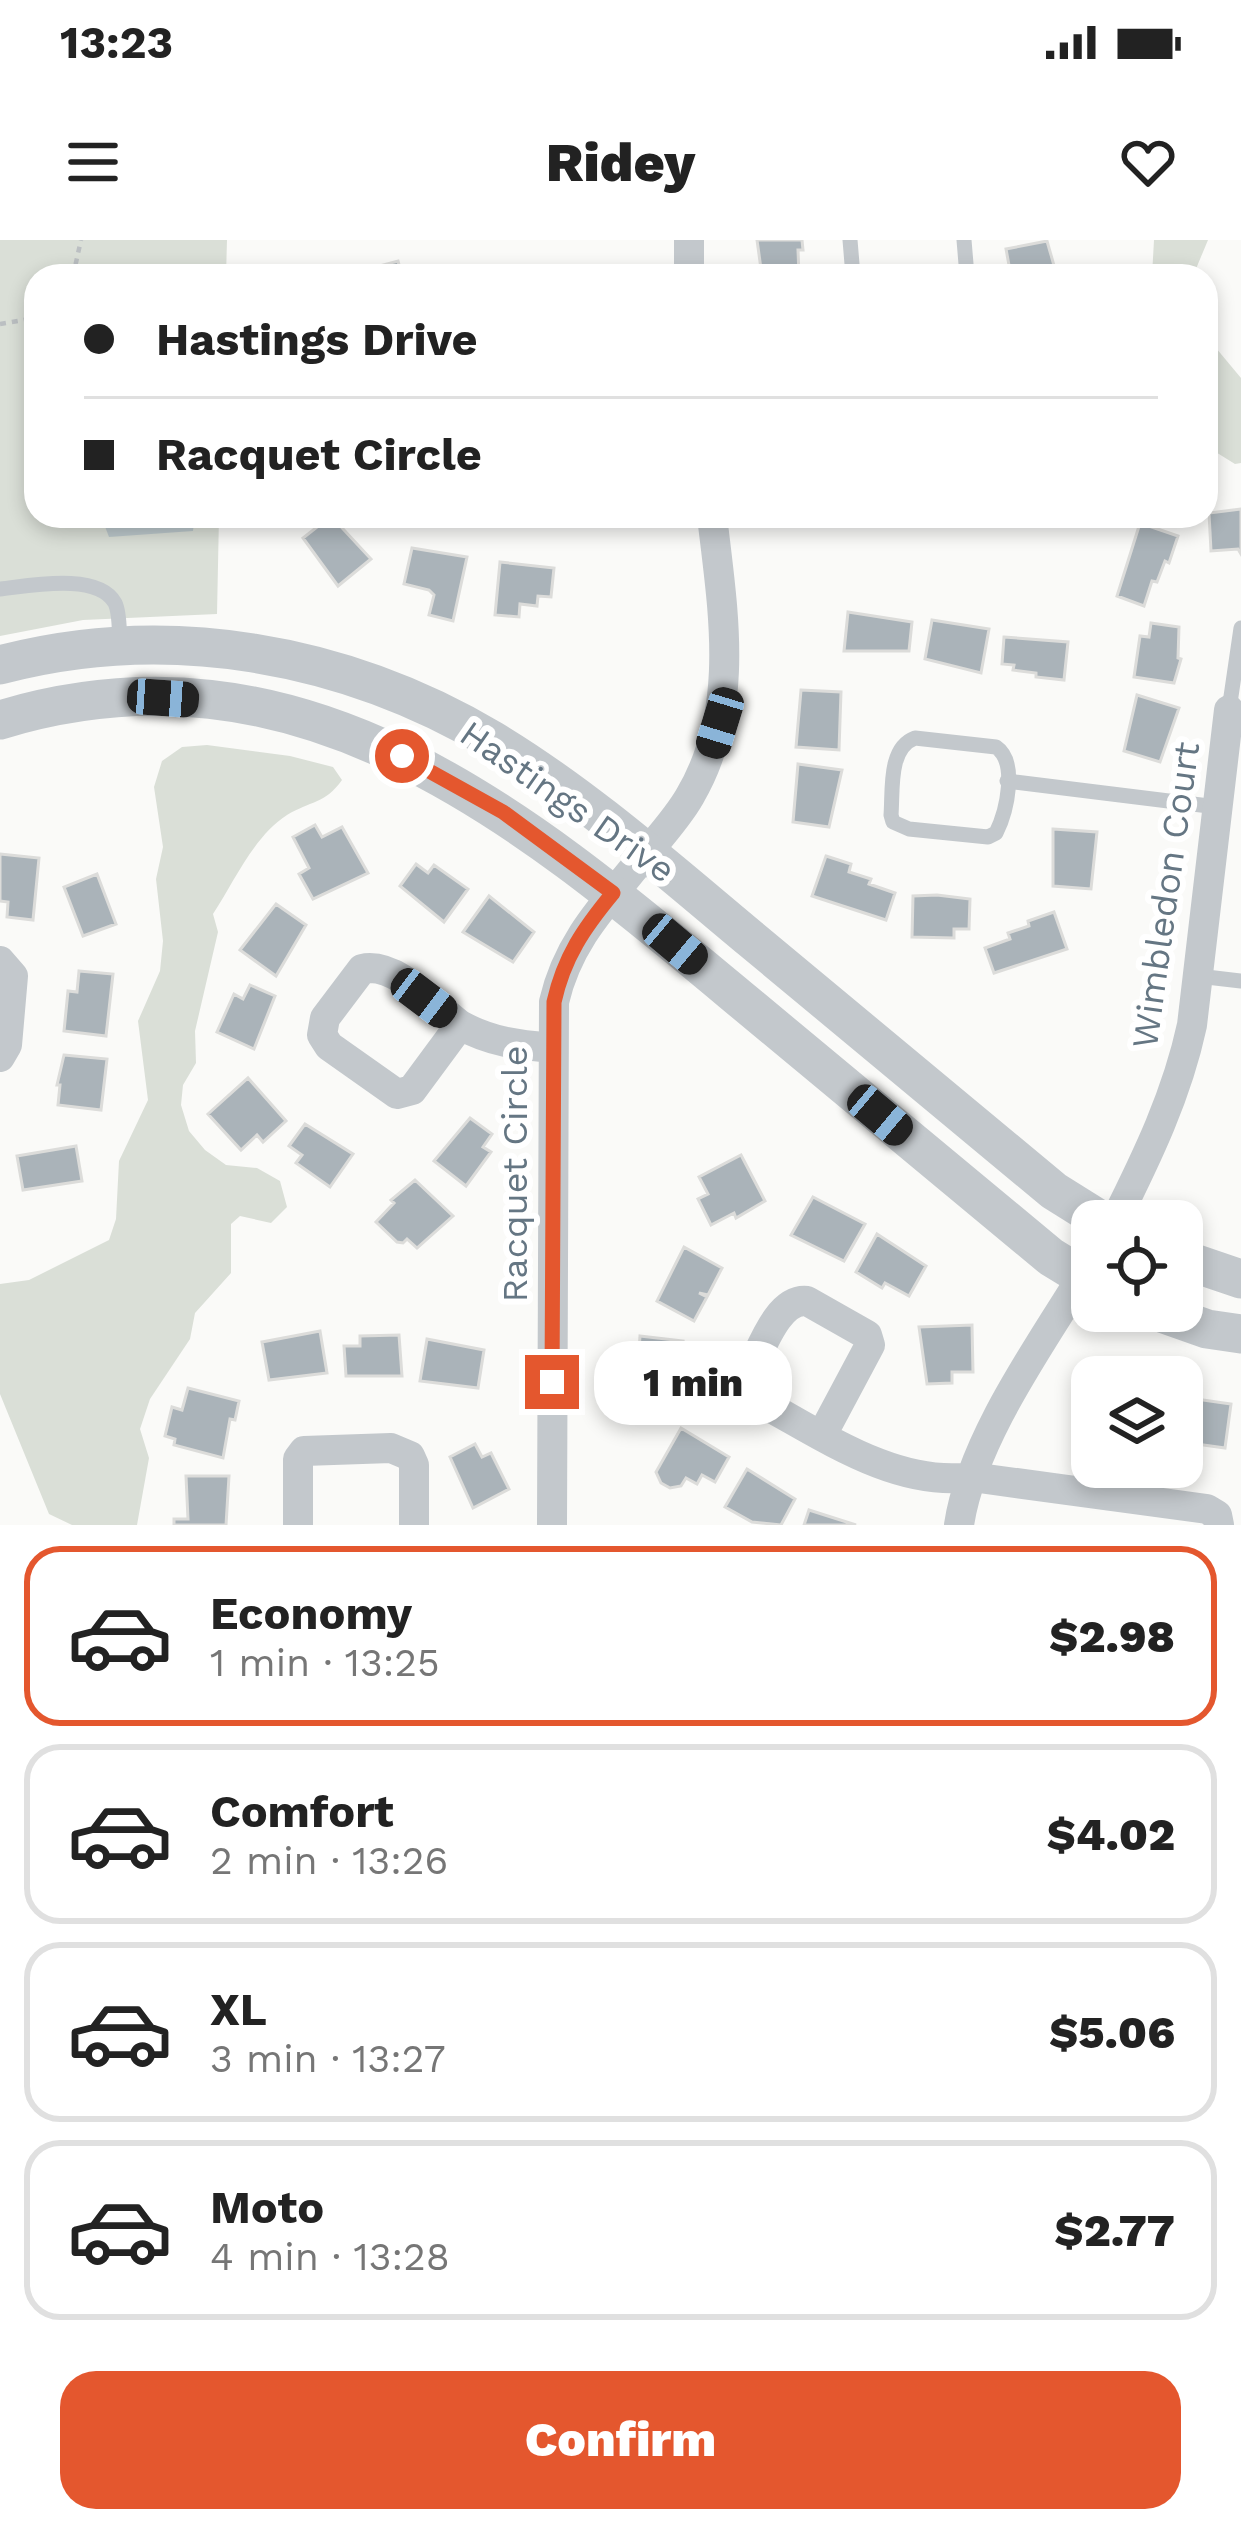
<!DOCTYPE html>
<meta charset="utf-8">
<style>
:root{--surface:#fff;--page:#f2f2f2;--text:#222;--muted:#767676;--line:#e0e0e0;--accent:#e4572e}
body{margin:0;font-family:"Work Sans",sans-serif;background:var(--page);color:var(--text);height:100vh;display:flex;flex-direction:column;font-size:45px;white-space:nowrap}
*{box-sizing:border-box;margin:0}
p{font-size:39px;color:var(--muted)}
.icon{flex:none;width:66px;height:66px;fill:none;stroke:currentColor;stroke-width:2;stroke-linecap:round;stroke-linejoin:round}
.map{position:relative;height:1285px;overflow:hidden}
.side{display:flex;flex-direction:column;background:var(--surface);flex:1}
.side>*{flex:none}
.guide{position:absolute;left:24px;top:24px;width:1194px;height:264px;border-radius:36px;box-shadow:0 6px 18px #0003;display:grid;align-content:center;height:264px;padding:0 60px;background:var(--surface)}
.buttons{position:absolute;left:1071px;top:960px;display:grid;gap:24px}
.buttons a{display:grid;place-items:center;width:132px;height:132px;border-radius:24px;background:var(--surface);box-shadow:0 6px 18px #0003;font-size:60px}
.end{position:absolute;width:54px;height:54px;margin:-27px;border:15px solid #e4572e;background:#fff;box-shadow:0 0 0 6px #fff}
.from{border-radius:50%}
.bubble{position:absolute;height:84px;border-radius:36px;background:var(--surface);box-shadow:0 6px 18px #0003;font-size:39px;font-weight:800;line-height:84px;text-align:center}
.car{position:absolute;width:36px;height:72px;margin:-36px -18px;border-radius:15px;box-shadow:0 0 9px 3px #0007;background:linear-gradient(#222 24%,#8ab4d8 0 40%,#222 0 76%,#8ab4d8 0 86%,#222 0)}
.guide b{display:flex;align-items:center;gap:42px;height:114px;font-size:45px}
.guide b+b{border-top:3px solid var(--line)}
.guide i{width:30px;height:30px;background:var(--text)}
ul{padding:21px 0 0;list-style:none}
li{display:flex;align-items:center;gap:36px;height:180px;margin:0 24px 18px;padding:0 36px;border:6px solid var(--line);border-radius:36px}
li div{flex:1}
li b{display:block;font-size:45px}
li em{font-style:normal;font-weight:800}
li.selected{border-color:var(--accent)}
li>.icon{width:108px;height:108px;stroke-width:1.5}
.button{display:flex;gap:24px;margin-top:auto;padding:24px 60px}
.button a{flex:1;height:138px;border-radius:36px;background:var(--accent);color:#fff;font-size:48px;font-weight:800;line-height:138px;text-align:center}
.status{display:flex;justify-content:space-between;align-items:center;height:84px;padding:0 60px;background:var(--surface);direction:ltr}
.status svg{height:33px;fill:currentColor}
header{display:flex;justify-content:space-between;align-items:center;height:156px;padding:0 60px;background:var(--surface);font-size:54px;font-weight:800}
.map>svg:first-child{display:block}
</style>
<div class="status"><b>13:23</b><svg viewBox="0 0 49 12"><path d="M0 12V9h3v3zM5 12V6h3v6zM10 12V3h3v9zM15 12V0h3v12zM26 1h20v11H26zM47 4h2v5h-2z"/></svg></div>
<header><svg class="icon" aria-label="menu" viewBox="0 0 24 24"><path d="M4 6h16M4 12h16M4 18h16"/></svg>Ridey<svg class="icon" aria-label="heart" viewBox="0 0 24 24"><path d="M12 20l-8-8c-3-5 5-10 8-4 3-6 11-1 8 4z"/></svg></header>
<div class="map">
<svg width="1241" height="1285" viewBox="0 0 1241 1285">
<rect width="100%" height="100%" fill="#fafaf8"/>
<path fill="#dadfd7" d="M0,0H227L226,36H36V276H219L217,374L83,380L0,396Z
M1154,0H1208L1193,36H1152Z
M1206,96L1241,138V223L1235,224L1206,206Z
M207,505L290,516L333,527L342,540C325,564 310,561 287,575C254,596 234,642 213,674L218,692L195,791L196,823L183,845L181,865L189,891L205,910L226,925L257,928L280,941L287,967L271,983L240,976L231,984V1033L195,1073L190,1099L150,1159L140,1189L149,1218L137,1285H72L49,1274L0,1154V1044L29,1040L109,1000L116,979L119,921L148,860L138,781L160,731L163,701L156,639L163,607L154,547L162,521L182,507Z"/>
<path fill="#bbc7cb" d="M101,276H195L193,291L109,297Z"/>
<path fill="#aab3b9" stroke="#dcdcda" stroke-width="3" d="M757,0H802L803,10H798L799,36H762Z
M1047,1L1057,36H1011L1006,9Z
M398,21L402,36H337L374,26L376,35L385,33L383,25Z
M443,27H469L500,31V36H442Z
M1241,269V314L1238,309L1211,311L1209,273Z
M331,276L371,319L338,346L303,298Z
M1140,283L1178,296L1169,323L1165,321L1157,342L1152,341L1144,366L1117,356Z
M412,308L467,317L453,381L429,375L434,355L429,350L404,344Z
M500,322L554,328L551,357L538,356L537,366L520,364L519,377L495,375Z
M848,372L912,382L909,411H844Z
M932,380L989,389L981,433L925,419Z
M1151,383L1179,387L1178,418L1181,419L1174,443L1134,437L1140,396L1149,397Z
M1004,397L1068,402L1064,440L1036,437V433L1013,430L1014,425L1002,424Z
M801,450L841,452L839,510L796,507Z
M1137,455L1179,468L1160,522L1124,511Z
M798,524L842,530L829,587L793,582Z
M315,585L322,597L342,587L368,633L313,659L299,634L309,628L293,597Z
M1053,589L1097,592L1091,649L1053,646Z
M0,614L39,618L33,680L7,677L8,662L0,661Z
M826,616L851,624L849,632L871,639L869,644L895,653L886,680L812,656Z
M416,624L428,633L434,625L468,649L444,682L400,646Z
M97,634L116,684L83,696L64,647Z
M937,655L970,659L969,689H954V698L912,697L913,656Z
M489,656L534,692L513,722L463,692Z
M276,664L306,685L276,736L240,710Z
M1054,672L1067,709L994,733L985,708L1010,699L1008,693L1029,686L1028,681Z
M79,731L113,734L106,796L64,791L68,751L77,752Z
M250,745L275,756L254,809L217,792L234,754L243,759Z
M64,815L107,819L101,870L58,865L60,845H57Z
M248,838L286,881L263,902L257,895L241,910L208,874Z
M470,878L492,894L483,907L491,912L466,946L434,921Z
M305,884L353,914L330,947L296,923L302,915L289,906Z
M76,906L82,941L23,950L17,916Z
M741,915L765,961L736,978L734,973L711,985L698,959L708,954L699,937Z
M415,940L453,976L417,1008L407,999L403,1003L397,1002L376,982L394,963L391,960Z
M813,957L865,984L844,1021L791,995Z
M877,994L926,1026L909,1056L885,1043L882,1048L856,1032Z
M684,1007L722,1028L708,1055L699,1053L707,1057L694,1081L657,1061Z
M972,1085L973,1132H952V1143L927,1144L919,1087Z
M320,1091L327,1133L269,1140L262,1102Z
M399,1095L402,1136H346L344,1106H360V1096Z
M640,1096L683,1101L673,1158L636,1154Z
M427,1099L484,1110L478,1148L420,1141Z
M188,1148L239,1161L235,1180L230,1179L223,1218L174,1205L175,1199L165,1196L172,1167L182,1170Z
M1182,1157L1231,1164L1225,1208L1182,1202Z
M681,1188L729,1217L715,1242L702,1235L697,1244L686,1238L681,1246L670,1248L661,1243L656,1232Z
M475,1204L482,1217L491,1213L509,1249L473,1268L450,1217Z
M747,1229L795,1259L781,1285L752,1282L725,1267Z
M186,1236H229L226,1285H174V1279H188Z
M809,1270L856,1285H804Z"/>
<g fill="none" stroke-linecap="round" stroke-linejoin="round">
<path stroke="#bbbfc2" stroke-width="4.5" stroke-dasharray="6 6" stroke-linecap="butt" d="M73,36L81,0
M0,84L36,78"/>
<path stroke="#c3c8cc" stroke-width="15" d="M850,0L853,36
M964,0L967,36
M0,349C29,346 98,332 115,363C120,373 119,391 120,403
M1232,470H1229L1241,388
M915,498L996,507C1018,522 1007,571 996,593L988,597L909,589L893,582L891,575C893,550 888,508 915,498Z
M1007,541L1217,567
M1198,736L1241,741"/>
<path stroke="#c3c8cc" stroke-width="30" d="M689,0V36
M0,721L13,736L7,805L0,817
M460,785C435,766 395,721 362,729L325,778L322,795L329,806L397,854L412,850L460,785C491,802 518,805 553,808
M1115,981C1147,917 1177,855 1192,785L1229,470
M822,1195L870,1105L867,1095L807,1061C777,1058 761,1111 748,1134L746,1146L751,1157C818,1192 893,1248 972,1237L1207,1269L1217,1275L1219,1285
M298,1285V1219L304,1211L391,1208L410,1216L414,1225V1285
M552,1285L554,762C567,704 602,667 639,622C656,601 677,579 690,556C741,469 723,371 712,276
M959,1285C972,1197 1046,1097 1092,1021"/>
<path stroke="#c3c8cc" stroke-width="39" d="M0,425C167,381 344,412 492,500C585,556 669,631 752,700C853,784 953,867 1054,951L1102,981
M0,480C304,388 527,581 744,762C846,847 948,932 1051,1017L1092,1042
M1182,1019L1241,1039
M1156,1071L1207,1089L1241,1094"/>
</g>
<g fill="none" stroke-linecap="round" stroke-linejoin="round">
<path stroke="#e4572e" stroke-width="15" d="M402,516L503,572L613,653C584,688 564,717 554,762L552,1142"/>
</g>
<g text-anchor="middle" stroke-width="12" stroke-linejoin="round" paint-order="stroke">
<g font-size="36" fill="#657683" stroke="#fff">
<text transform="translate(568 561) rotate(35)" y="13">Hastings Drive</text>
<text transform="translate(1165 655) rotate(-82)" y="13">Wimbledon Court</text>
<text transform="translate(514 934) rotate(-90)" y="13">Racquet Circle</text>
</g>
</g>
</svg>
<div class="buttons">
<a><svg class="icon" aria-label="locate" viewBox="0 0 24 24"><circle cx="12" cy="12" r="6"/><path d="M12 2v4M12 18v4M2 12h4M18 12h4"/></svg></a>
<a><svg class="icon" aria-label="layers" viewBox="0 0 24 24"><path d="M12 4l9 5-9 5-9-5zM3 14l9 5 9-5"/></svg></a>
</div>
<i class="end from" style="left:402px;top:516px"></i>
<i class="end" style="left:552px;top:1142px"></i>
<div class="bubble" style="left:594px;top:1101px;width:198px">1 min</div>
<i class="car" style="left:163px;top:458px;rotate:94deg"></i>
<i class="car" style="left:720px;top:483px;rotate:197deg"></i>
<i class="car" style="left:675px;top:704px;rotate:130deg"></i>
<i class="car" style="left:424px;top:758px;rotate:127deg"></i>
<i class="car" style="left:880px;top:875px;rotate:130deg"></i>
<div class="guide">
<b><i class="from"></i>Hastings Drive</b>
<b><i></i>Racquet Circle</b>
</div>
</div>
<section class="side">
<ul>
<li class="selected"><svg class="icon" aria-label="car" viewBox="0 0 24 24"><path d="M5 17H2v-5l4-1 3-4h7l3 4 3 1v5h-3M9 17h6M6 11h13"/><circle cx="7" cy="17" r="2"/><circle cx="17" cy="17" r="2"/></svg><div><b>Economy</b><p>1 min · 13:25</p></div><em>$2.98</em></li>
<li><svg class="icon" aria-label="car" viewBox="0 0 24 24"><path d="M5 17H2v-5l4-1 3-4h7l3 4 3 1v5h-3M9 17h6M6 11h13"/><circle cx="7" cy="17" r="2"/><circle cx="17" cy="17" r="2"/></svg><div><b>Comfort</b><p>2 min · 13:26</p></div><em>$4.02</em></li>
<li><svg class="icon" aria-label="car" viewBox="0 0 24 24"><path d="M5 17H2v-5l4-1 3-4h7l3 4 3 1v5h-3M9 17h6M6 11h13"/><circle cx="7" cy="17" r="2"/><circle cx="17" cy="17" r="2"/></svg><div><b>XL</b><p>3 min · 13:27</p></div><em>$5.06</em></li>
<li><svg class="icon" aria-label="car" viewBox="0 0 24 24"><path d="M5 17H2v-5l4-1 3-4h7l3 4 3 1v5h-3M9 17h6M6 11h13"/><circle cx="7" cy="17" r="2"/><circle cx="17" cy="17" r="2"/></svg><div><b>Moto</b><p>4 min · 13:28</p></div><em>$2.77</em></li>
</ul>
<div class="button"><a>Confirm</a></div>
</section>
